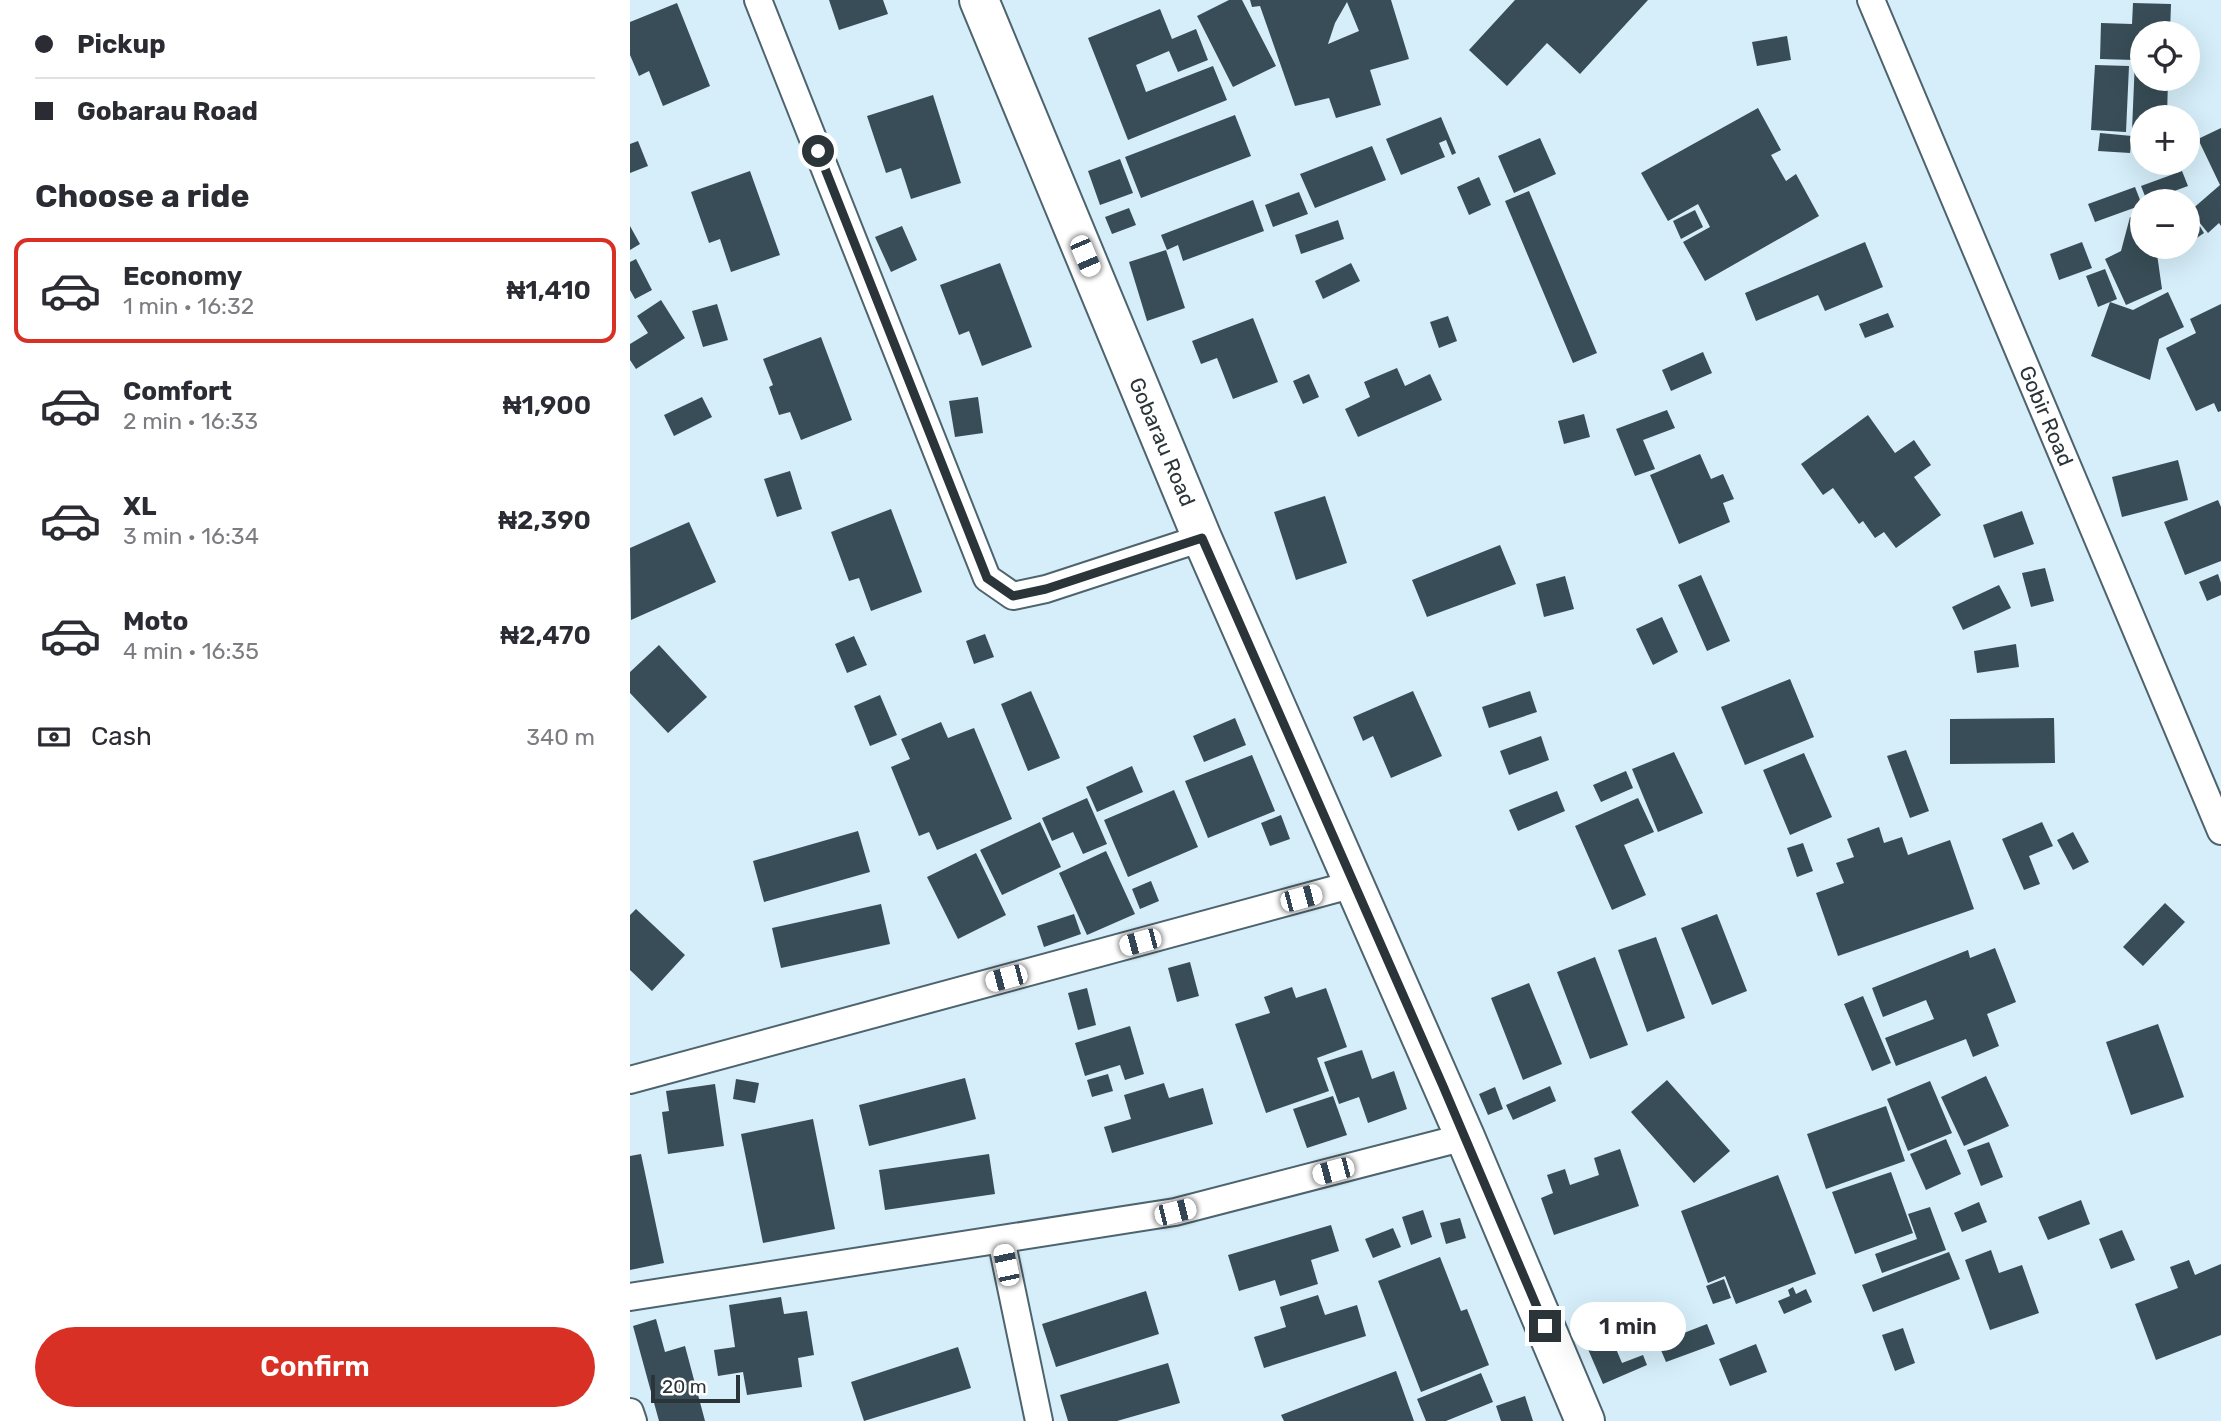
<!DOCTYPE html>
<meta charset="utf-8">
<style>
:root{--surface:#fff;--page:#f7f7f7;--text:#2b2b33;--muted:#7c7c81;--line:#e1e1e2;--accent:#d93025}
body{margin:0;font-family:Rubik,sans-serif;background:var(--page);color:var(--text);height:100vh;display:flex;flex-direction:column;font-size:26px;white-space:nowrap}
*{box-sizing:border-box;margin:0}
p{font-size:23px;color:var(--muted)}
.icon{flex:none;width:38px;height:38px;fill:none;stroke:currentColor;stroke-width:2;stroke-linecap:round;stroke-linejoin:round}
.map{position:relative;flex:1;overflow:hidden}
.panel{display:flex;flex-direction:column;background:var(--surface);width:630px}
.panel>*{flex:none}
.guide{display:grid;align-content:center;height:154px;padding:0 35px;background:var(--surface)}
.buttons{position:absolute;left:1500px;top:21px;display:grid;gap:14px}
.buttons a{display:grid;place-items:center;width:70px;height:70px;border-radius:50%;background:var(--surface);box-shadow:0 7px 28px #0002;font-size:35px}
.scale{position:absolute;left:21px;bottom:18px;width:89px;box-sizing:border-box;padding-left:7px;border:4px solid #2b3539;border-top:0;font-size:19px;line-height:24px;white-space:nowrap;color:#2b3539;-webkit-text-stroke:5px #fff;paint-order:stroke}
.end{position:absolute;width:32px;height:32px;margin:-16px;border:9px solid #2b3539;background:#fff;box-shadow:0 0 0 4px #fff}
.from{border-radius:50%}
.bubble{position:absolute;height:49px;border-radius:24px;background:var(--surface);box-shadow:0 7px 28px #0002;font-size:23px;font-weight:600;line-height:49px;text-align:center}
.car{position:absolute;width:21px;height:42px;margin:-21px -10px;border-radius:9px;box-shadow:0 0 5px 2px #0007;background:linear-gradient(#fff 24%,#345 0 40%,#fff 0 76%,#345 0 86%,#fff 0)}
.guide b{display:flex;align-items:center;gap:24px;height:66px;font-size:26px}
.guide b+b{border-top:2px solid var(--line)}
.guide i{width:18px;height:18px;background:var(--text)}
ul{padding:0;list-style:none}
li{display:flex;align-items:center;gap:21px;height:105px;margin:0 14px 10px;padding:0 21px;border:4px solid transparent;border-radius:14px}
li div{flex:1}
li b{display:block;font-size:26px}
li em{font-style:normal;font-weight:600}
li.selected{border-color:var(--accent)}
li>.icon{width:63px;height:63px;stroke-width:1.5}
h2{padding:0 35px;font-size:32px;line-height:84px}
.pay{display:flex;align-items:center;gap:18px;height:77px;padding:0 35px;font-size:26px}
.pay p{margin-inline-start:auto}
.primary-button{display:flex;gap:14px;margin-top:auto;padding:14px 35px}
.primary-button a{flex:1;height:80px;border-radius:42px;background:var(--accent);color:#fff;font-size:28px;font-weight:600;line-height:80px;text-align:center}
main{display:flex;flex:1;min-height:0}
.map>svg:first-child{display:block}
</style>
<main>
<section class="panel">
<div class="guide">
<b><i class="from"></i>Pickup</b>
<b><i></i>Gobarau Road</b>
</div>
<h2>Choose a ride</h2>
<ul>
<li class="selected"><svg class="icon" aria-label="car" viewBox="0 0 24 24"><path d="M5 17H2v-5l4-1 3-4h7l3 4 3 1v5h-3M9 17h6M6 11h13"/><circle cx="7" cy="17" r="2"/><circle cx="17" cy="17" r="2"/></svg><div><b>Economy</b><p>1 min · 16:32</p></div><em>₦1,410</em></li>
<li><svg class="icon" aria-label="car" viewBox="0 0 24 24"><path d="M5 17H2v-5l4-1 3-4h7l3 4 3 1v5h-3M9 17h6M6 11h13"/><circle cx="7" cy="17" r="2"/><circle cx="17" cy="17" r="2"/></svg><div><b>Comfort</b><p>2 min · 16:33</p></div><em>₦1,900</em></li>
<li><svg class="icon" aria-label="car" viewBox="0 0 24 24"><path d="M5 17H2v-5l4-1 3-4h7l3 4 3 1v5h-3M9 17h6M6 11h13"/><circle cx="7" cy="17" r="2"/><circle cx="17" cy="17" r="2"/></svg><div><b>XL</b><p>3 min · 16:34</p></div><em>₦2,390</em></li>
<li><svg class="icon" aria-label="car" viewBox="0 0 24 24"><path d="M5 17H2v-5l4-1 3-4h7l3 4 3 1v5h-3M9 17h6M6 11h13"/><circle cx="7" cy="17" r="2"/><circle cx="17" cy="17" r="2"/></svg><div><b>Moto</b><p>4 min · 16:35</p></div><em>₦2,470</em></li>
</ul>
<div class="pay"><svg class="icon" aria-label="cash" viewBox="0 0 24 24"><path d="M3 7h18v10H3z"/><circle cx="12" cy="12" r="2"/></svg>Cash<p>340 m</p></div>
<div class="primary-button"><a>Confirm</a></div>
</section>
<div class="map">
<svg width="1591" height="1421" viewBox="0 0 1591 1421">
<rect width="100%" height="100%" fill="#d5eef9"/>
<path fill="#384d57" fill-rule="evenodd" d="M199,0H253L258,14L209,30Z
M599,0H612L646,66L603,87L567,16Z
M620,0H761L779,59L740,70L751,105L706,118L699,98L665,106L630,6L622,7ZM717,2L729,31L698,44L705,23Z
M885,0H1018L950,74L917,43L877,86L839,50Z
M47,3L80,86L33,106L19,71L9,76L0,55V22Z
M1503,3L1541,4L1540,33H1512V79H1538L1537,117H1512V131L1502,130L1505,60L1470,59L1471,23L1502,24Z
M530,9L542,39L566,29L578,60L548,72L539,51L506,65L516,92L583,66L597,100L498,140L458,38Z
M1157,36L1161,60L1127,66L1122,42Z
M1465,65L1499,66L1496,132L1461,130Z
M303,95L331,183L281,199L271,168L256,173L237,116Z
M1128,108L1151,150L1141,155L1156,181L1166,174L1189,216L1075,281L1053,242L1080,227L1068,204L1038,221L1011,173Z
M605,115L621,156L511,198L495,157Z
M811,117L826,153L822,155L816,140L809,143L815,157L771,175L756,139Z
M1591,128V226L1589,223L1578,233L1560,211L1590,185L1568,139Z
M1470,133L1502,136L1500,153L1468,151Z
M910,138L926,174L884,193L868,156Z
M8,141L18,166L0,173V144Z
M742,146L756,180L685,208L670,174Z
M490,159L503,193L470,205L458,171Z
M120,171L150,255L101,272L90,239L79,243L61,192Z
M1552,171L1558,186L1517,201L1511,186Z
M849,177L861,205L839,215L827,187Z
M1505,187L1512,205L1465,222L1458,204Z
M899,191L967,353L943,363L875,201Z
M669,192L678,214L643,227L635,205Z
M623,200L634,231L553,261L548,245L537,250L531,235Z
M499,208L506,225L482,234L475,217Z
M1065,210L1073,227L1051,239L1043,221Z
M1563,215L1574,233L1558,244V219Z
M1500,217L1512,221V247H1526L1532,289L1496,305L1475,259L1491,251Z
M708,220L714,239L671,254L665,235Z
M0,226L10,244L0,250Z
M272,226L287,260L261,272L245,237Z
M1235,242L1253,287L1195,311L1188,295L1126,321L1115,293Z
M1452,242L1462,268L1429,280L1420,254Z
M536,250L555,308L517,321L499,262Z
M6,259L22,290L5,299L0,290V262Z
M370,263L402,347L352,366L339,331L329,335L310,285Z
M721,263L730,281L693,299L685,281Z
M1475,269L1487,299L1480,302L1503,310L1538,292L1554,327L1529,339L1520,380L1461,356L1480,302L1468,307L1456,276Z
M31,300L55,338L6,369L0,360V344L18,333L7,316Z
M87,304L98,340L73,347L62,311Z
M1591,304V411L1588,412L1584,403L1566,411L1536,348L1566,333L1560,319Z
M1258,313L1264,327L1235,338L1229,324Z
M818,316L827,341L809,348L800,322Z
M623,318L648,382L603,399L587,358L571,364L562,341Z
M191,337L222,420L171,440L160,412L149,415L139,387L143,385L133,359Z
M1073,352L1082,373L1041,391L1032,370Z
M767,368L775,386L800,374L812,400L728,437L715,409L740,397L734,382Z
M679,374L689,397L673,404L663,381Z
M72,397L82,417L44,436L34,415Z
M348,397L353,433L325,437L319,401Z
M1037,410L1045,428L1013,440L1025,469L1005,476L986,429Z
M954,414L960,437L934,444L928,421Z
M1238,415L1265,453L1284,440L1301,465L1284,477L1311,515L1266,548L1254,532L1245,538L1233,521L1229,524L1203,488L1193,495L1171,464Z
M1070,454L1081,479L1093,474L1104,499L1093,503L1100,522L1049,544L1020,475Z
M1548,460L1558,500L1492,517L1482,477Z
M160,471L172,509L147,517L134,479Z
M695,496L717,563L666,580L644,512Z
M1588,500L1591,507V561L1555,575L1534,522Z
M261,509L292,592L241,611L229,578L219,581L201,532Z
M1392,511L1404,544L1364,558L1353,525Z
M59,522L86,582L1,620L0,548Z
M870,545L886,584L797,617L782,580Z
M1415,568L1424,601L1401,607L1392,573Z
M1588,574L1591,583V595L1577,601L1569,582Z
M1071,575L1100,641L1077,651L1048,585Z
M935,576L944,609L914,617L906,584Z
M1369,585L1381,608L1333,630L1322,607Z
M1032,617L1048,652L1023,665L1006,629Z
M355,634L364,657L344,664L336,641Z
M224,636L237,665L217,673L205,644Z
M1386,644L1389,667L1347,673L1344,651Z
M29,645L77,697L38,733L0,693V672Z
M1160,679L1184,737L1115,765L1091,707Z
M401,691L430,758L398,771L371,704Z
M783,691L812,756L761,778L743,736L733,741L723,717Z
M900,691L907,712L859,728L852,707Z
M250,695L267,735L240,746L224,706Z
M605,718L616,745L574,762L563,736Z
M1424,718L1425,763L1320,764V719Z
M311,722L318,738L344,728L382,819L307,850L299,832L289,836L261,767L280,759L271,739Z
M911,736L919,760L879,775L870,751Z
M1276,750L1299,811L1280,818L1257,756Z
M1044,752L1073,813L1028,832L1002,769Z
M1174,753L1202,817L1160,835L1133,770Z
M622,755L645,811L578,838L555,781Z
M502,766L513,792L467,812L456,787Z
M996,771L1003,788L971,802L963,785Z
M544,790L568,847L498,877L474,820Z
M927,791L935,811L888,831L879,810Z
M457,798L477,844L453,854L443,832L422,841L412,818Z
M1008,798L1024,832L994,845L1016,895L982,910L945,826Z
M651,815L660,839L640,846L631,823Z
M410,822L431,867L372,895L350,850Z
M1412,822L1423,846L1399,856L1410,884L1394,890L1372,839Z
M1249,827L1254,843L1272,837L1278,855L1320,840L1344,909L1208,956L1186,893L1214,883L1206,863L1224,857L1217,839Z
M228,831L240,872L134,902L123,861Z
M1443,832L1459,862L1443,870L1427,840Z
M1173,843L1183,871L1167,877L1157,848Z
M476,851L505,914L457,935L429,873Z
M346,853L376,915L328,939L297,877Z
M521,881L529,901L510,909L502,889Z
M1535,903L1555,922L1513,966L1493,947Z
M251,904L260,944L151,968L142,928Z
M6,909L55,955L22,991L0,970V915Z
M444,914L451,934L414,947L407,926Z
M1087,914L1117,991L1082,1005L1051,928Z
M1026,937L1055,1018L1017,1032L988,950Z
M1365,948L1386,1002L1357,1014L1369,1046L1343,1057L1336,1039L1266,1066L1255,1038L1304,1019L1296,1000L1253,1017L1242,988L1338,950L1340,958Z
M965,957L998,1045L960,1059L927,972Z
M560,962L569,996L547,1002L538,968Z
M899,983L932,1064L893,1080L861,998Z
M662,987L666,998L696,988L717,1047L687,1058L699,1091L636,1113L605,1024L640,1013L634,997Z
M457,988L466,1025L448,1030L438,993Z
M1233,996L1261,1063L1242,1071L1214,1004Z
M1528,1024L1554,1097L1501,1115L1476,1042Z
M500,1026L514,1074L495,1080L490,1065L455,1076L445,1043Z
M732,1050L742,1079L764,1071L777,1109L738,1123L729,1097L709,1104L694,1062Z
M478,1074L483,1091L462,1097L457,1080Z
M1356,1076L1379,1126L1334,1146L1311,1097Z
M335,1078L346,1119L239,1146L229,1105Z
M106,1079L129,1083L125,1103L103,1099Z
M1037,1080L1100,1151L1064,1183L1001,1112Z
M1300,1081L1322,1133L1278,1151L1257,1099Z
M534,1083L539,1098L573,1088L583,1124L482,1153L474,1127L501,1119L494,1095Z
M85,1084L94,1146L38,1154L32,1112L39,1111L36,1091Z
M920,1086L926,1101L883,1120L876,1105Z
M865,1087L873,1109L858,1115L849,1094Z
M703,1096L717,1135L677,1148L663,1109Z
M1256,1106L1275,1161L1196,1189L1177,1134Z
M183,1119L205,1229L133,1243L111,1134Z
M1316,1139L1331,1174L1296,1190L1280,1154Z
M1359,1142L1373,1177L1351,1186L1337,1150Z
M990,1149L1009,1206L924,1235L911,1198L923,1193L917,1175L935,1169L940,1185L969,1175L964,1158Z
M11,1154L34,1263L0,1270V1156Z
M359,1154L365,1194L255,1210L249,1170Z
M1261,1172L1283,1233L1225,1254L1202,1192Z
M1148,1175L1186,1274L1106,1304L1095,1276L1078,1283L1051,1211Z
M1451,1200L1460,1224L1418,1240L1408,1217Z
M1349,1202L1357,1222L1332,1232L1324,1213Z
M1300,1207L1316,1250L1252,1273L1245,1254L1287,1239L1278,1214Z
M793,1210L802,1237L781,1245L772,1217Z
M830,1218L836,1238L816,1244L810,1223Z
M701,1225L709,1251L681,1260L688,1284L650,1296L645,1280L609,1291L598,1255Z
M763,1228L771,1247L743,1258L735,1239Z
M1492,1230L1505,1260L1481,1269L1469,1239Z
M1361,1250L1369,1273L1392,1265L1409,1313L1360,1330L1335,1260Z
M1319,1252L1330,1279L1243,1312L1232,1285Z
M810,1257L831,1311L837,1309L859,1365L791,1392L748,1281Z
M1559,1260L1565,1275L1591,1264V1335L1526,1360L1505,1304L1548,1288L1540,1267Z
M1094,1279L1101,1298L1083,1304L1076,1286Z
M1163,1287L1166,1294L1176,1289L1182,1302L1154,1314L1148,1301L1160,1296L1158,1290Z
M516,1291L529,1334L426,1367L412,1324Z
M688,1295L695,1315L727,1305L736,1336L634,1368L624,1337L656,1327L650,1307Z
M151,1297L154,1314L177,1311L184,1355L168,1358L172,1387L117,1395L113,1372L88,1376L84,1350L105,1347L99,1305Z
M26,1319L35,1352L55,1346L75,1421H29L3,1326Z
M975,1323L992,1363L1013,1355L1017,1365L973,1384L951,1333Z
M1077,1324L1085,1344L1036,1362L1028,1343Z
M1273,1328L1285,1363L1265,1371L1252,1335Z
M1126,1344L1137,1372L1100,1386L1089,1359Z
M328,1347L341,1388L234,1421L221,1382Z
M538,1363L550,1403L487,1421H438L430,1395Z
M766,1371L784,1421H654L651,1415Z
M851,1373L863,1402L816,1421H796L787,1399Z
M895,1396L903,1421H871L866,1406Z"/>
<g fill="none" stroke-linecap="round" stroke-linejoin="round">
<g stroke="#4d636d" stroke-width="30">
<path id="street" d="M128,0L357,578L383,596L416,589L572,538
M1241,0L1591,831
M0,1080L724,884
M371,1239L409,1421
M0,1297L545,1212L835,1137
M0,1412L3,1421"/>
</g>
<g stroke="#4d636d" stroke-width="42">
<path id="secondary" d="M349,0L572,538L835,1137L955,1421"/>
</g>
<use href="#street" stroke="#fff" stroke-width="26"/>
<use href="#secondary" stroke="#fff" stroke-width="38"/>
</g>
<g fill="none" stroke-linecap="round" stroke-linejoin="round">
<path stroke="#2b3539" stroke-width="9" d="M188,151L357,578L383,596L416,589L572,538L813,1086L915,1326"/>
</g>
<g text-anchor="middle" stroke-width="7" stroke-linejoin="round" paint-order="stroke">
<g font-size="21" fill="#2b3539" stroke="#fff">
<text transform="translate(1416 416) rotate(67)" y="7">Gobir Road</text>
<text transform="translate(532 442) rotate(67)" y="7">Gobarau Road</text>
</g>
</g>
</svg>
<div class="buttons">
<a><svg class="icon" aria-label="locate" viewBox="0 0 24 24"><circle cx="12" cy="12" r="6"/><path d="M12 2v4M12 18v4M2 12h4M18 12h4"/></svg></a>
<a>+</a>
<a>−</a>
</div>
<div class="scale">20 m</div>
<i class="end from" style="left:188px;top:151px"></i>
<i class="end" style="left:915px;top:1326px"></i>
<div class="bubble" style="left:940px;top:1302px;width:116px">1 min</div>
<i class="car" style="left:455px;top:256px;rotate:157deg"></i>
<i class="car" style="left:671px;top:898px;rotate:75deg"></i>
<i class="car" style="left:510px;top:942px;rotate:255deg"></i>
<i class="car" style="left:376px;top:978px;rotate:255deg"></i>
<i class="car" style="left:703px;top:1171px;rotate:255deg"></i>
<i class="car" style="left:545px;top:1212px;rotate:76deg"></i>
<i class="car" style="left:376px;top:1265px;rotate:348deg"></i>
</div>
</main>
